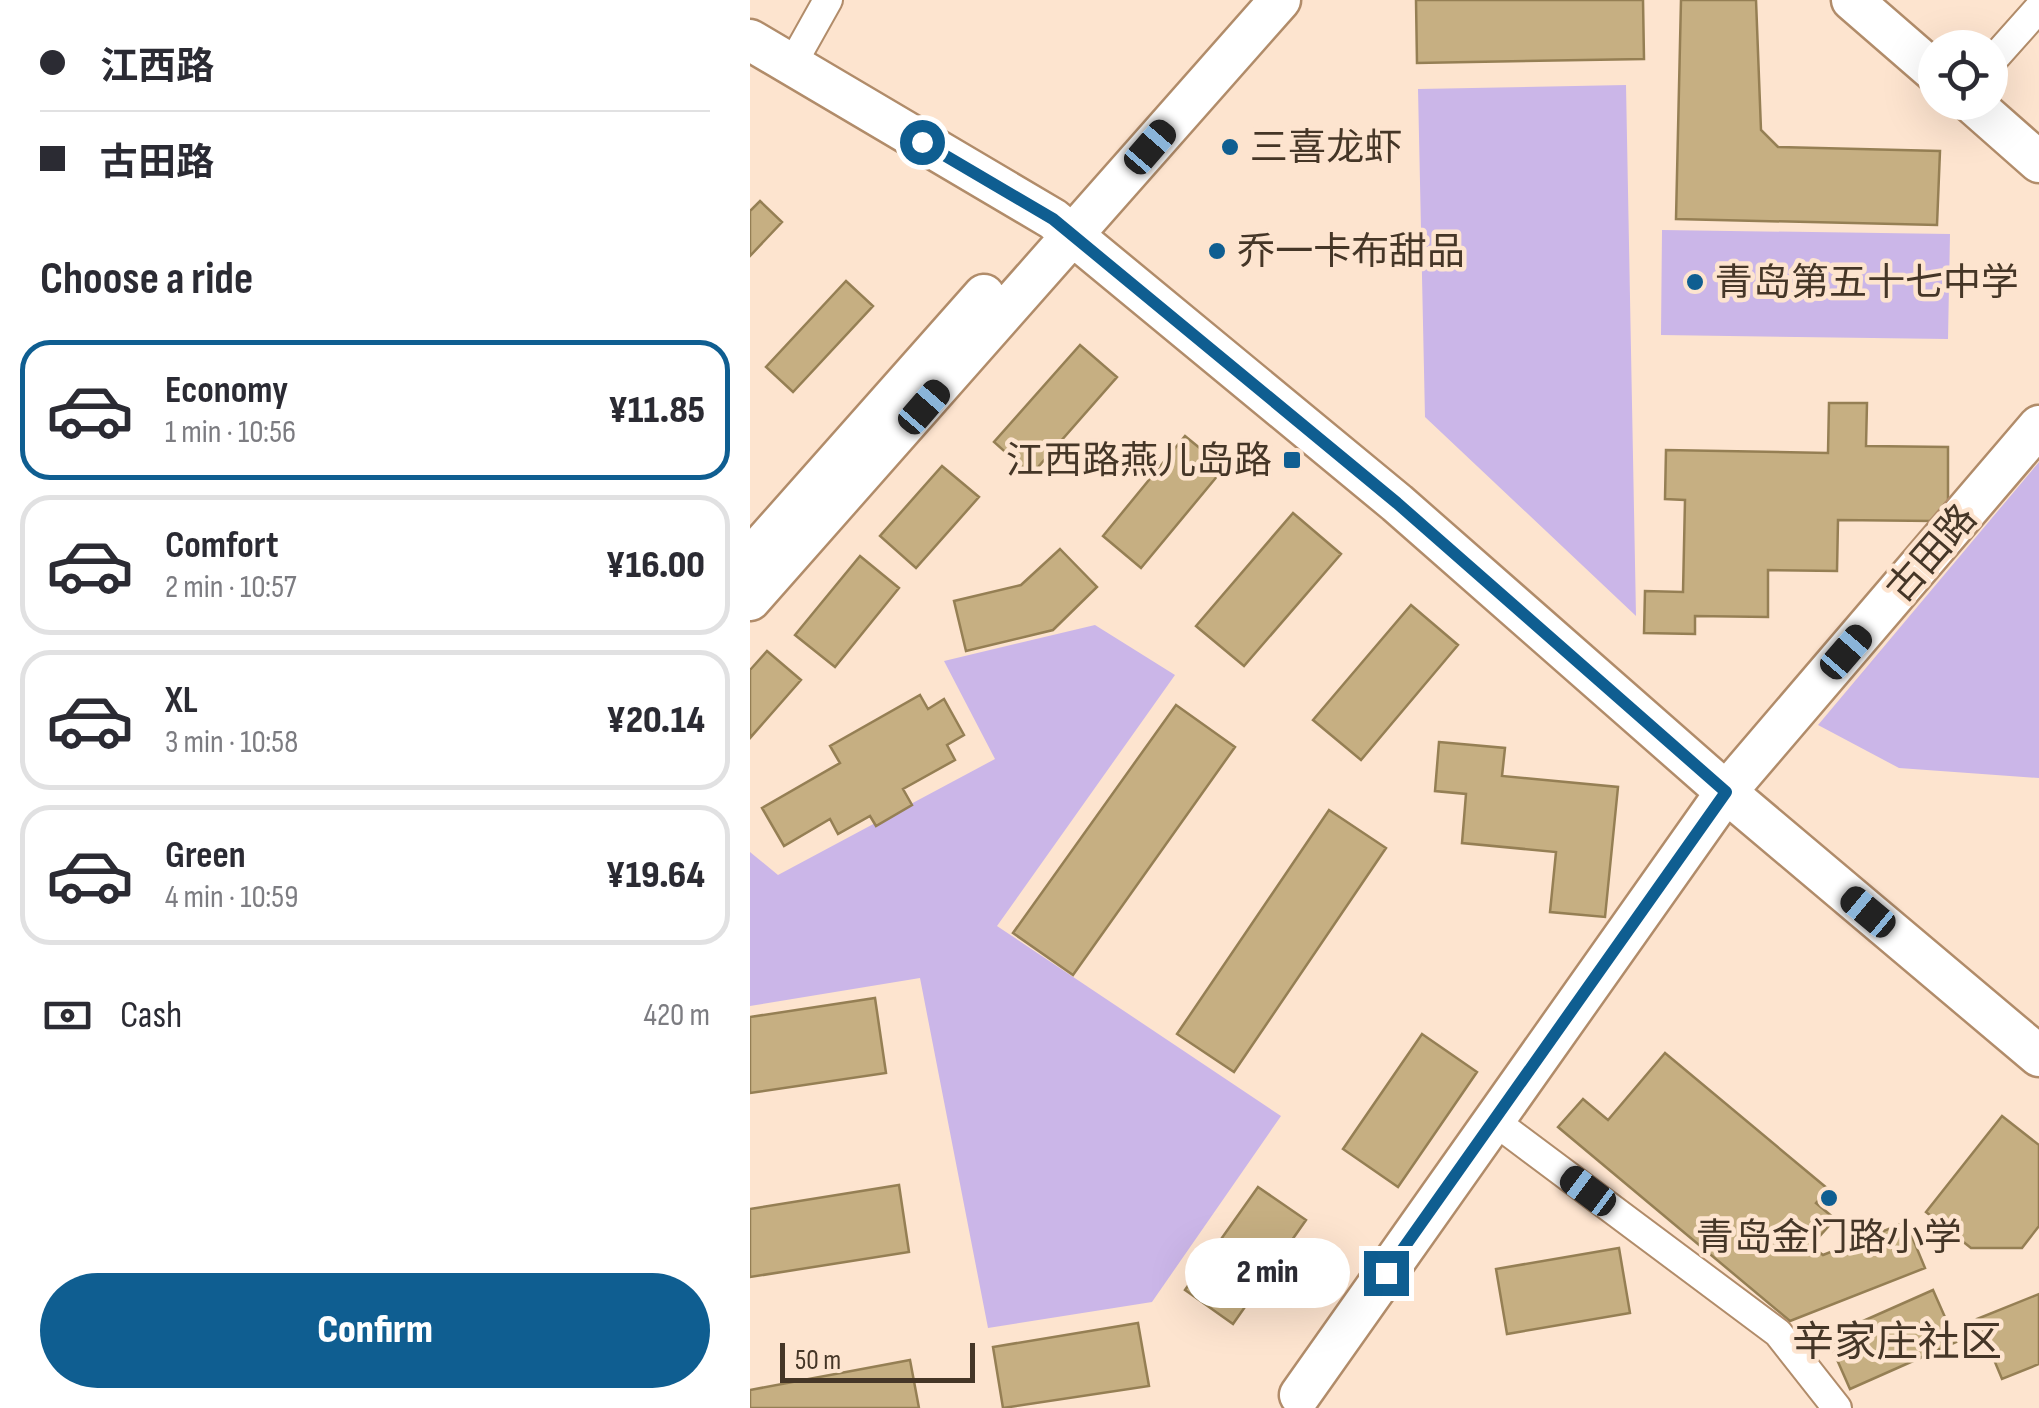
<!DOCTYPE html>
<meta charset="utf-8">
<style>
:root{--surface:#fff;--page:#f2f2f3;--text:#2b2b33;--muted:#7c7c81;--line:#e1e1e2;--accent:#0f5e91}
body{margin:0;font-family:"Sofia Sans Condensed","Noto Sans SC",sans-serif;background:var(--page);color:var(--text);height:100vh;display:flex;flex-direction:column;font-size:38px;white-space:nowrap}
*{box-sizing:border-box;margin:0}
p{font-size:32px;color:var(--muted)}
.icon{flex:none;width:55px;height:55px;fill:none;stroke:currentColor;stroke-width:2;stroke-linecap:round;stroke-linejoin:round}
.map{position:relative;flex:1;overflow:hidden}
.drawer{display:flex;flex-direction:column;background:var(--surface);width:750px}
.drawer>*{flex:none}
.guide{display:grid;align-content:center;height:220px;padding:0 40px;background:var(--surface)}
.controls{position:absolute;left:1168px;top:30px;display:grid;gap:20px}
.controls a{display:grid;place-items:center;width:90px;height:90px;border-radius:50%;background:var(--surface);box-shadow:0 10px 40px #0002;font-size:50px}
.scale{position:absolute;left:30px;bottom:25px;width:195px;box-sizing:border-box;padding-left:10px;border:5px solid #453627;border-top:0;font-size:28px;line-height:35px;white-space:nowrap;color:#453627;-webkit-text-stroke:8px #fde4cf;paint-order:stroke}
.end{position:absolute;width:45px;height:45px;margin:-22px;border:12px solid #0f5e91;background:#fff;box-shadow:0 0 0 5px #fff}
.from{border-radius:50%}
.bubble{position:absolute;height:70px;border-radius:35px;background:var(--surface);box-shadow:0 10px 40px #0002;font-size:32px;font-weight:800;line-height:70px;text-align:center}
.car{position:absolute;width:30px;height:60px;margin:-30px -15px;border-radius:12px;box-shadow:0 0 8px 2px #0007;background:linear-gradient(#222 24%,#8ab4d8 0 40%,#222 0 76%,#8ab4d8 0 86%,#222 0)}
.guide b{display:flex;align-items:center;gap:35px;height:95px;font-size:38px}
.guide b+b{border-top:2px solid var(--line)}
.guide i{width:25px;height:25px;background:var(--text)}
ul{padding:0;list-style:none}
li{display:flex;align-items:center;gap:30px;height:140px;margin:0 20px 15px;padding:0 20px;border:5px solid var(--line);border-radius:30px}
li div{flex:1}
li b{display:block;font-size:38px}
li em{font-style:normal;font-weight:800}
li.current{border-color:var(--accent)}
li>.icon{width:90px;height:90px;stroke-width:1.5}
h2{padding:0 40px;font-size:45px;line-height:120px}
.pay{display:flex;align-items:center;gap:25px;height:110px;padding:0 40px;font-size:38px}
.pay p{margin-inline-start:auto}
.button{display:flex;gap:20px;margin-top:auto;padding:20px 40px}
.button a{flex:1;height:115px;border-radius:60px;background:var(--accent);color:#fff;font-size:40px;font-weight:800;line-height:115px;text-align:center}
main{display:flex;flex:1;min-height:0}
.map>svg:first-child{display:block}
</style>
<main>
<section class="drawer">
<div class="guide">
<b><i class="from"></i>江西路</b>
<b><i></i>古田路</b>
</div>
<h2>Choose a ride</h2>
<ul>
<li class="current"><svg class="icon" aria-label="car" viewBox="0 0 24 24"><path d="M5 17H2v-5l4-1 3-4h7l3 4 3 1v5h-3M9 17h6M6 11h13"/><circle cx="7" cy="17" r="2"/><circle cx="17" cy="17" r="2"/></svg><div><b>Economy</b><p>1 min · 10:56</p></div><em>¥11.85</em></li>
<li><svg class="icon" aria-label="car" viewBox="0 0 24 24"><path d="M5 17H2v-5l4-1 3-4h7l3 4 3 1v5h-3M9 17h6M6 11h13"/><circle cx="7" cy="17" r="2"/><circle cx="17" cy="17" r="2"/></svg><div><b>Comfort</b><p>2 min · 10:57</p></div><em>¥16.00</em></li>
<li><svg class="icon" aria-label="car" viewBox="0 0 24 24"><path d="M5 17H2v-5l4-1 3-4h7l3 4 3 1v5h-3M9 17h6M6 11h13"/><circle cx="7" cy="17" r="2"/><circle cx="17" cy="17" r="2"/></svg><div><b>XL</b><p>3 min · 10:58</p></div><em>¥20.14</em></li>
<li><svg class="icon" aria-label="car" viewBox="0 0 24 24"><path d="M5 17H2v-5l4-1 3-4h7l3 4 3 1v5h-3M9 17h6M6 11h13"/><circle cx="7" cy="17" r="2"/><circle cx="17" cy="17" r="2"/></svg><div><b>Green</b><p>4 min · 10:59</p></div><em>¥19.64</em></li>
</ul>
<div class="pay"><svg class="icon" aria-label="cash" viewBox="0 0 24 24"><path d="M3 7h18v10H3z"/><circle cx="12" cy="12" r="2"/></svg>Cash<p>420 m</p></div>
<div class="button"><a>Confirm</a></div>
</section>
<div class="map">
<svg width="1289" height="1408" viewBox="0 0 1289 1408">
<rect width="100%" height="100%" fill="#fde4cf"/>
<path fill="#cbb6e8" d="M876,85L886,616L675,417L668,89Z
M912,230L1200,234L1198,339L911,335Z
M1289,462V778L1149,768L1068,725Z
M345,625L425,675L247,926L531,1116L402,1302L238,1328L170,978L0,1006V852L28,875L245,759L194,661Z"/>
<path fill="#c6af82" stroke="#957f54" stroke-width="2.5" d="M666,0H893L894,59L667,63Z
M931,0H1006L1011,130L1028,147L1190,151L1187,225L926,219Z
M10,201L32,222L0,256V211Z
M96,281L123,306L43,392L16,367Z
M330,345L367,377L281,475L244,442Z
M1079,403H1117L1116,446L1198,447V504L1184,521L1088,520L1087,571L1018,570V617L945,616V634L894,633L895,591L933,592L935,500L915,499L916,450L1078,453Z
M435,436L474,468L391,568L353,536Z
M192,466L229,497L166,568L130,536Z
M543,513L591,554L494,666L446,626Z
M310,549L347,587L303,630L216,651L204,601L271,585Z
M110,556L149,588L85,667L45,635Z
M661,605L708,645L611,760L563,720Z
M17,651L51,680L0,738V670Z
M170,695L178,709L194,699L214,735L197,745L205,760L153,789L162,805L126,826L120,816L88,834L80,819L34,846L12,808L90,763L80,746Z
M426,705L485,747L323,975L263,933Z
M689,742L755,748L752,776L868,787L855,917L800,912L806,852L712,843L716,794L685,791Z
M579,810L636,848L484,1072L427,1034Z
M125,998L136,1073L0,1093V1017Z
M672,1034L727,1072L648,1187L593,1149Z
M915,1053L1078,1189L1066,1203L1085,1219L1061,1246L1073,1255L1156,1222L1175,1268L1040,1321L808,1127L833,1099L858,1120Z
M1252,1116L1289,1145V1226L1272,1248H1221L1176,1212Z
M149,1185L159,1252L0,1277V1209Z
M508,1187L556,1220L483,1324L435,1290Z
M869,1248L880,1313L757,1334L746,1269Z
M1183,1290L1206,1342L1100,1389L1077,1337Z
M1289,1294V1364L1252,1379L1227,1319Z
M388,1323L399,1386L253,1408L243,1347Z
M160,1360L169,1408H0V1390Z"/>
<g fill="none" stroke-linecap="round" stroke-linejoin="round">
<g stroke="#b18c6a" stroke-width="32">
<path id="street" d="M1240,63L1289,8
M41,66L78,0
M743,1120L1028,1333L1087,1408"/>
</g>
<g stroke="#b18c6a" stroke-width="45">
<path id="secondary" d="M1102,0L1185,72
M0,40L303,219L647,503L976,792L1289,1056
M1221,102L1289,162
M0,559L234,295
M0,600L530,0
M550,1395L976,792L1289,426"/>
</g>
<use href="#street" stroke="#fff" stroke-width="28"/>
<use href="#secondary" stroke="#fff" stroke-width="40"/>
</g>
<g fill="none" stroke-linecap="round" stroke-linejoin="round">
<path stroke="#0f5e91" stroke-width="12" d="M172,142L303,219L647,503L976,792L636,1273"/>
</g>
<g fill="#0f5e91" stroke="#fde4cf" stroke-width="4">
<circle cx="480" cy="147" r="10"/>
<circle cx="467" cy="251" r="10"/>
<circle cx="945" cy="282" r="10"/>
<rect x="532" y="450" width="20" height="20" rx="5"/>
<circle cx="1079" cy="1198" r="10"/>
</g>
<g text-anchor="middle" stroke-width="9" stroke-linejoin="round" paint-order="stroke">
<g font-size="38" fill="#453627" stroke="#fde4cf" text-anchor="start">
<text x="500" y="160">三喜龙虾</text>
<text x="487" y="264">乔一卡布甜品</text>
<text x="965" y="295">青岛第五十七中学</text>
<text x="522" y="473" text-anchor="end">江西路燕儿岛路</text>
<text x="1079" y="1250" text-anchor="middle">青岛金门路小学</text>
</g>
<g font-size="38" fill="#453627" stroke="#fde4cf">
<text transform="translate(1181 553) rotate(-49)" y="13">古田路</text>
</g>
<g font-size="42" fill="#453627" stroke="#fde4cf">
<text x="1147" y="1356">辛家庄社区</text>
</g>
</g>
</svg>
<div class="controls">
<a><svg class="icon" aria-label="locate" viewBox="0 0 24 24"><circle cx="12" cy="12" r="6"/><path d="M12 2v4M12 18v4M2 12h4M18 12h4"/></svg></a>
</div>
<div class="scale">50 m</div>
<i class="end from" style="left:172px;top:142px"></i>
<i class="end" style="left:636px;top:1273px"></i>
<div class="bubble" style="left:435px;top:1238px;width:165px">2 min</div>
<i class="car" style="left:400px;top:147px;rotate:41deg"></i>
<i class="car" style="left:174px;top:407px;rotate:41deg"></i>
<i class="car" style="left:1096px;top:652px;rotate:41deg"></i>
<i class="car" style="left:1118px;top:912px;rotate:310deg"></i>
<i class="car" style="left:838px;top:1191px;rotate:307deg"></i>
</div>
</main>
